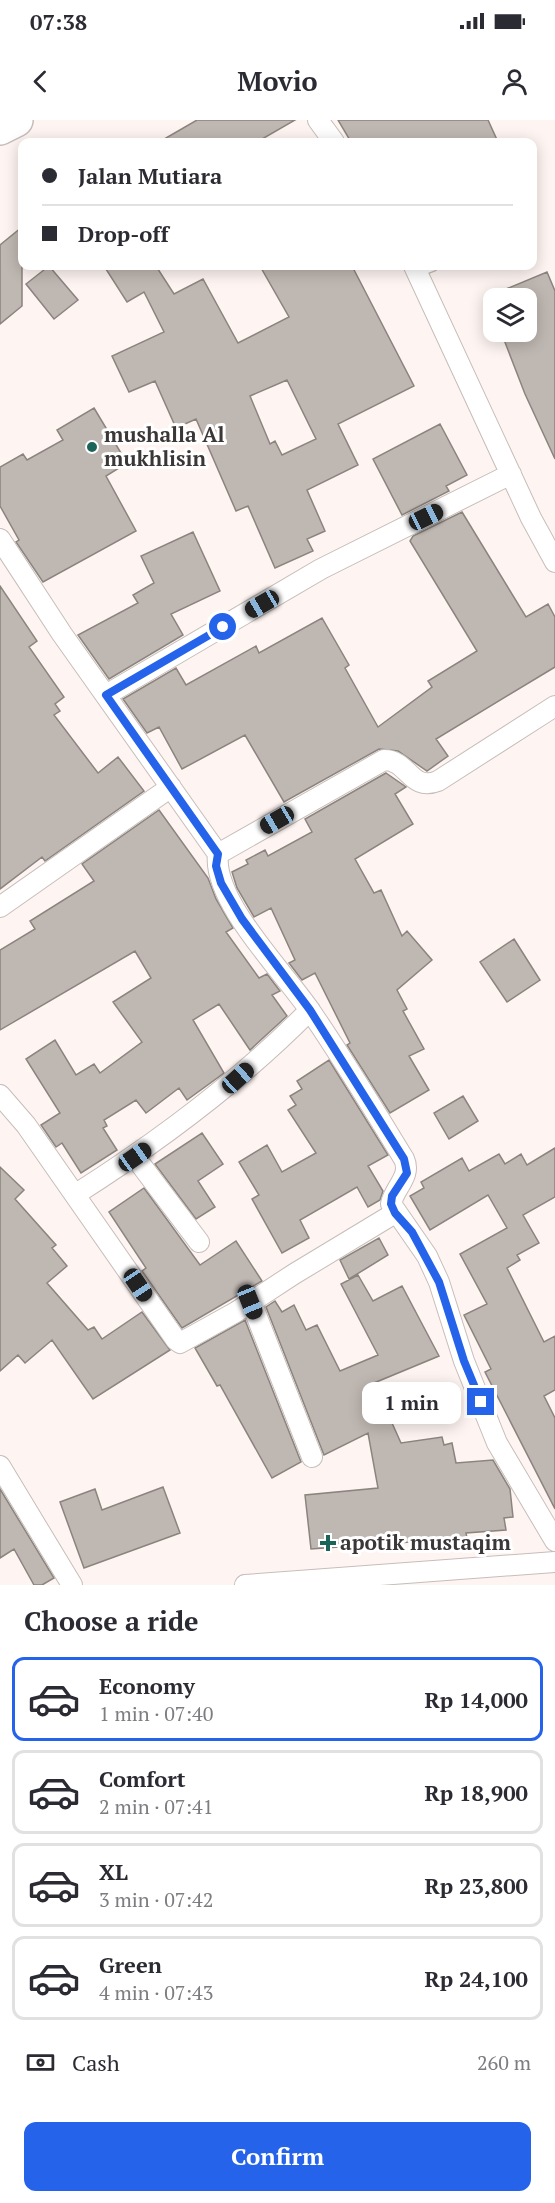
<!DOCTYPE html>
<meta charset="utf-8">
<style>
:root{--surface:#fff;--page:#f2f2f3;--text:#2b2b33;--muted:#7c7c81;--line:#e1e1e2;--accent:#2563eb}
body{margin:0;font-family:"PT Serif",serif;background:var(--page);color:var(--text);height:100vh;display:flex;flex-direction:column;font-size:22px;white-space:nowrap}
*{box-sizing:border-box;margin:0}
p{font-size:20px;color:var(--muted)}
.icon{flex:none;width:33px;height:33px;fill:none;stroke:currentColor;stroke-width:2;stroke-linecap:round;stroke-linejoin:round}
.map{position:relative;height:1465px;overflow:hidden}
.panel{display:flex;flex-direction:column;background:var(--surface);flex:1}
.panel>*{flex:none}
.hud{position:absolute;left:18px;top:18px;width:519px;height:132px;border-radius:12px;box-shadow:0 3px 15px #0003;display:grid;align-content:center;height:132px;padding:0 24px;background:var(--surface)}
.tools{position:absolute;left:483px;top:168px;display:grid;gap:12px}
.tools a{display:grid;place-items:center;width:54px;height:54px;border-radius:12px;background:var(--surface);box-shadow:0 3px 15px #0003;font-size:30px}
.end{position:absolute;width:27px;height:27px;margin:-14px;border:8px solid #2563eb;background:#fff;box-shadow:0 0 0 3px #fff}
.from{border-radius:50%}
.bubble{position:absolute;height:42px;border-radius:12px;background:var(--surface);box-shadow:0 3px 15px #0003;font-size:20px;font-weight:700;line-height:42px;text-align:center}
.car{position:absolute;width:18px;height:36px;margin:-18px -9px;border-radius:8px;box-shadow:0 0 4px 2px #0007;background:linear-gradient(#222 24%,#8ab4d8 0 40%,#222 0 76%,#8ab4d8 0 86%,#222 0)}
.hud b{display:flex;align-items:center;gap:21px;height:57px;font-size:22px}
.hud b+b{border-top:2px solid var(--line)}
.hud i{width:15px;height:15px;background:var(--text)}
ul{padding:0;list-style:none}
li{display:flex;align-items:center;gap:18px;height:84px;margin:0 12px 9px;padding:0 12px;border:3px solid var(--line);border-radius:12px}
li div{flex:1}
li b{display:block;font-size:22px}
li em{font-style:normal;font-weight:700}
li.current{border-color:var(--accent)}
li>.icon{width:54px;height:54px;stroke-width:1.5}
h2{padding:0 24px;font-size:27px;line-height:72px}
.pay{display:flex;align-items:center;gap:15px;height:66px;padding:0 24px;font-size:22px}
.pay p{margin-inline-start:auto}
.button{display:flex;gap:12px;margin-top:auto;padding:12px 24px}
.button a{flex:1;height:69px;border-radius:12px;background:var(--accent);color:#fff;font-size:24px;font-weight:700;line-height:69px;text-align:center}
.status{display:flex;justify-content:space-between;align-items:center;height:42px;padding:0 30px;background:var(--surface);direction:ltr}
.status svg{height:16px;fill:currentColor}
header{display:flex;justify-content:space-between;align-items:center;height:78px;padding:0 24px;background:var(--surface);font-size:27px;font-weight:700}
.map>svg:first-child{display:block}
</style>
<div class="status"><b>07:38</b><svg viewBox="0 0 49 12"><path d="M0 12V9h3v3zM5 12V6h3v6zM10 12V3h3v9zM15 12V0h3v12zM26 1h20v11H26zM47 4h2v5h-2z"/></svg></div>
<header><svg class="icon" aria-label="back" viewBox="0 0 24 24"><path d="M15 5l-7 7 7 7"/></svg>Movio<svg class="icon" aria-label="person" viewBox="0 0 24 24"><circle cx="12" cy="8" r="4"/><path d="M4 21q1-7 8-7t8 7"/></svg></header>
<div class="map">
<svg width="555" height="1465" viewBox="0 0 555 1465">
<rect width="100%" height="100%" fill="#fef5f2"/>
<path fill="#bfb7b1" stroke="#8b847e" stroke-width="1.5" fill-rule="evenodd" d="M197,0H295L257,22H159Z
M338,0H488L498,22H351Z
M22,107V186L0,204V125Z
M49,146L78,180L54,199L26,164Z
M104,146H156L174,174L203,159L238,223L289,197L260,146H352L414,266L338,304L358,345L307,370L325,411L307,419L313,431L275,448L248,386L236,391L196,299L176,308L155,261L129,272L112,236L164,212L144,172L127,182ZM287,260L316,319L282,335L275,321L270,324L250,276Z
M547,152L555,171V339L525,274L501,212H526V178H494V192L487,177Z
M94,288L127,343L106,356L136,411L43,462L16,422L19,420L0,386V347L23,334L27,340L63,320L57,310Z
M440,304L467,355L446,366L449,371L402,395L373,339Z
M462,392L526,497L548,484L555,497V547L436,619L448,636L427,651L398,631L379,629L284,682L245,615L182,649L159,607L147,613L123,579L176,548L186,565L256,526L259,533L322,498L349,545L345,548L378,607L432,567L428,561L477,531L410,421L413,416Z
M193,412L220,471L171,494L183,515L109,559L78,515L138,483L133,475L154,463L141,436Z
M0,466L37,521L29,527L64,577L55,584L60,591L54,595L98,653L118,637L144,671L45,741L42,737L0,769Z
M386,653L406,667L395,674L413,704L355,739L374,773L381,770L402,816L407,811L432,840L397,870L407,889L403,891L424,929L409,936L429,970L390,993L347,925L350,923L315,853L302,860L289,843L295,840L271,788L254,797L237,768L232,752L248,744L246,740L265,730L268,736L312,712L305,699Z
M159,690L208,758L216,779L233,808L226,812L259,858L267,854L280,871L272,875L287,896L250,930L219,884L193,900L224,953L187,980L179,968L146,993L136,980L104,1000L107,1006L103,1008L117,1030L81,1053L62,1023L56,1027L41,1005L60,993L26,939L55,920L76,955L94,944L100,953L142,922L113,882L151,858L135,831L0,910V830L35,809L30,801L94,761L82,744Z
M514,819L540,860L507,882L480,842Z
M329,940L388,1035L368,1046L383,1071L380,1080L368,1087L357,1067L300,1100L309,1118L282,1133L252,1079L259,1075L239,1042L267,1025L282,1052L316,1033L288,990L296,985L290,976L302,969L297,961Z
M463,976L478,1001L449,1019L434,993Z
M202,1013L223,1044L198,1061L215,1087L196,1099L155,1044Z
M555,1028V1077L523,1095L539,1123L517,1135L520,1140L507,1148L544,1222L555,1216V1270L544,1276L555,1298V1389L485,1252L491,1249L464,1195L487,1184L460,1134L507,1108L488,1075L430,1110L410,1076L424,1068L421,1062L462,1038L469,1051L499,1034L505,1044L521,1034L527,1045Z
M0,1047L24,1070L15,1079L56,1125L52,1128L67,1146L47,1163L88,1210L94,1207L102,1219L142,1192L170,1230L93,1279L52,1220L25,1243L18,1235L0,1251Z
M144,1068L200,1145L236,1121L262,1161L182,1208L142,1151L146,1148L109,1092Z
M379,1118L388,1135L349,1159L340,1140Z
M358,1155L373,1181L402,1166L439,1236L374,1263L401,1323L442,1317L444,1325L452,1323L456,1343L493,1340L510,1369L513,1397L504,1398L506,1410L466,1413L467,1418L311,1429L305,1375L378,1368L368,1313L324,1335L266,1187L275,1181L282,1192L294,1185L306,1210L317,1205L340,1251L378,1235L341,1164Z
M245,1200L301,1342L272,1358L220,1265L217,1266L195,1228Z
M163,1367L180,1413L84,1448L60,1382L95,1369L102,1390Z
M0,1369L54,1458L42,1465H34L14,1429L0,1438Z"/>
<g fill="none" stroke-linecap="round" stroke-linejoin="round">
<g stroke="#c7bdba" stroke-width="12">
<path id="lane" d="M418,152L433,146"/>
</g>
<g stroke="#c7bdba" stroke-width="22">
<path id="street" d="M318,0L334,22
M414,146L531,398L555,442
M0,419L62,514L218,734C212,781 285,853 311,892C344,940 374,990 404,1039C412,1056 394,1068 391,1084L427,1136L439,1162L464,1241L497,1323L555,1421
M106,575L321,449L511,354
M218,734L384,640C409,640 410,672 438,661L555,586
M0,787L171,667
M0,975L26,1005L176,1220L180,1223L236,1192L294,1154L395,1093
M135,1037L199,1122
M76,1074C161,1020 239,962 310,890
M251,1182L312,1337
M0,1346L72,1465
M245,1465L555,1442"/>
</g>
<g stroke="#c7bdba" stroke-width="36">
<path id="highway" d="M0,8L16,0"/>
</g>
<use href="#lane" stroke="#fff" stroke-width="9"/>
<use href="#street" stroke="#fff" stroke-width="20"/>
<use href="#highway" stroke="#fff" stroke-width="33"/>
</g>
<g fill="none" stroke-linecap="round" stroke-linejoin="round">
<path stroke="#2563eb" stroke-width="8" d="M223,507L106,575L218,734L216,746L221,763L242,799L310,890L404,1039L407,1053L392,1076L391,1084L395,1093L412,1112L439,1162L464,1241L481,1282"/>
</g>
<g fill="#1c6458" stroke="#fff" stroke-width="2">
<circle cx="92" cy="327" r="6"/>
<path d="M325 1414h6v6h6v6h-6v6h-6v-6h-6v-6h6z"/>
</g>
<g text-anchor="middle" stroke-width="6" stroke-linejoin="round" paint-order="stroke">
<g font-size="21" font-weight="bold" fill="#3b3736" stroke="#fff" text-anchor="start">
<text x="104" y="322">mushalla Al<tspan x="104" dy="24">mukhlisin</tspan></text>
<text x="340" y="1430">apotik mustaqim</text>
</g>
</g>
</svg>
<div class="tools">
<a><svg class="icon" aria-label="layers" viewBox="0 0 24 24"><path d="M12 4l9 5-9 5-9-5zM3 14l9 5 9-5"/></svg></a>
</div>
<i class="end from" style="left:223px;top:507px"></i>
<i class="end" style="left:481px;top:1282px"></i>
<div class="bubble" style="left:362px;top:1262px;width:99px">1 min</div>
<i class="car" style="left:426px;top:397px;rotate:64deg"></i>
<i class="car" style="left:262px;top:484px;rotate:240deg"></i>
<i class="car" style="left:277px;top:700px;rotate:240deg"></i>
<i class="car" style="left:238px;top:958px;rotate:48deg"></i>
<i class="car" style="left:135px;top:1037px;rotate:55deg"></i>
<i class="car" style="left:138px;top:1165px;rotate:146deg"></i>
<i class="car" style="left:250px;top:1182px;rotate:158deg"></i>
<div class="hud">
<b><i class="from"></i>Jalan Mutiara</b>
<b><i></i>Drop-off</b>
</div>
</div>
<section class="panel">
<h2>Choose a ride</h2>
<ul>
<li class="current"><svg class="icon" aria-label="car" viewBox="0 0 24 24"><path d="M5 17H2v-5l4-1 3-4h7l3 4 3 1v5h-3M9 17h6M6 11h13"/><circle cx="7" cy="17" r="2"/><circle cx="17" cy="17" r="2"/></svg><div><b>Economy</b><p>1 min · 07:40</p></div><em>Rp 14,000</em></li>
<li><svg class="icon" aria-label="car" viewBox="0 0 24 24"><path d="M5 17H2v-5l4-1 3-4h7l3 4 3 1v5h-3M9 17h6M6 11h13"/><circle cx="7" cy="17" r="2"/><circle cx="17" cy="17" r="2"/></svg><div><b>Comfort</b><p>2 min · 07:41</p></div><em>Rp 18,900</em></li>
<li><svg class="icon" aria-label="car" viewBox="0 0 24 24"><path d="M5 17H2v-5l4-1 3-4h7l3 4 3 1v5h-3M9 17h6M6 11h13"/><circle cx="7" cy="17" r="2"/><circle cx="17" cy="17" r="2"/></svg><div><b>XL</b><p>3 min · 07:42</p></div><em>Rp 23,800</em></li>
<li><svg class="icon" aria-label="car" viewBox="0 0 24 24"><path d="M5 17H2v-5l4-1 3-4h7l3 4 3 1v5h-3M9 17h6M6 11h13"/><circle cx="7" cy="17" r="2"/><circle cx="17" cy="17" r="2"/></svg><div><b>Green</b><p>4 min · 07:43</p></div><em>Rp 24,100</em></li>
</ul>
<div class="pay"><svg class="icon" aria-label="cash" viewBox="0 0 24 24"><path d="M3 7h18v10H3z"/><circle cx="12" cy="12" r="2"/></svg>Cash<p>260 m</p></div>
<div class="button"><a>Confirm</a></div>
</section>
